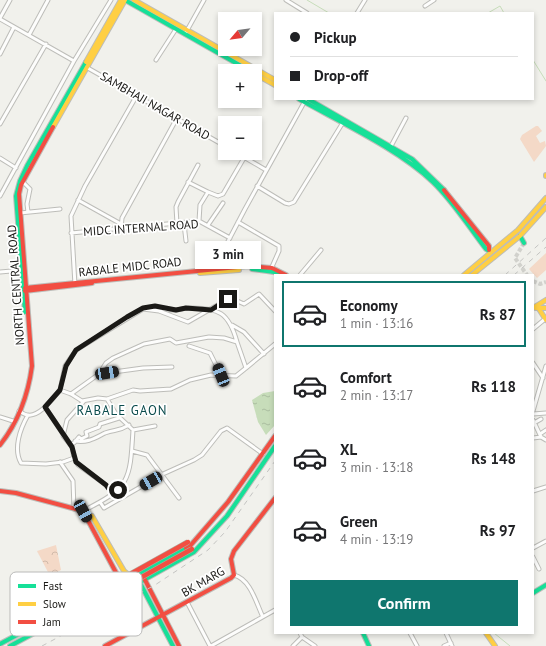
<!DOCTYPE html>
<meta charset="utf-8">
<style>
:root{--surface:#fff;--page:#f2f2f2;--text:#202124;--muted:#757577;--line:#e0e0e0;--accent:#0f766e}
body{margin:0;font-family:"PT Sans",sans-serif;background:var(--page);color:var(--text);height:100vh;display:flex;flex-direction:column;font-size:15px;white-space:nowrap}
*{box-sizing:border-box;margin:0}
p{font-size:13px;color:var(--muted)}
.icon{flex:none;width:22px;height:22px;fill:none;stroke:currentColor;stroke-width:2;stroke-linecap:round;stroke-linejoin:round}
.map{position:relative;flex:1;overflow:hidden}
.panel{position:absolute;left:274px;top:274px;width:260px;height:360px;display:flex;flex-direction:column;background:var(--surface);border-radius:0px;box-shadow:0 2px 6px #0003}
.panel>*{flex:none}
.top-card{position:absolute;left:274px;top:12px;width:260px;height:88px;border-radius:0px;box-shadow:0 2px 6px #0003;display:grid;align-content:center;height:88px;padding:0 16px;background:var(--surface)}
.needle{width:26px;rotate:241deg}
.controls{position:absolute;left:218px;top:12px;display:grid;gap:8px}
.controls a{display:grid;place-items:center;width:44px;height:44px;border-radius:0px;background:var(--surface);box-shadow:0 2px 6px #0003;font-size:20px}
.end{position:absolute;width:18px;height:18px;margin:-9px;border:5px solid #1a1916;background:#fff;box-shadow:0 0 0 2px #fff}
.from{border-radius:50%}
.bubble{position:absolute;height:28px;border-radius:0px;background:var(--surface);box-shadow:0 2px 6px #0003;font-size:13px;font-weight:700;line-height:28px;text-align:center}
.car{position:absolute;width:12px;height:24px;margin:-12px -6px;border-radius:5px;box-shadow:0 0 3px 1px #0007;background:linear-gradient(#222 24%,#8ab4d8 0 40%,#222 0 76%,#8ab4d8 0 86%,#222 0)}
.top-card b{display:flex;align-items:center;gap:14px;height:38px;font-size:15px}
.top-card b+b{border-top:1px solid var(--line)}
.top-card i{width:10px;height:10px;background:var(--text)}
ul{padding:7px 0 0;list-style:none}
li{display:flex;align-items:center;gap:12px;height:66px;margin:0 8px 6px;padding:0 8px;border:2px solid transparent;border-radius:0px}
li div{flex:1}
li b{display:block;font-size:15px}
li em{font-style:normal;font-weight:700}
li.on{border-color:var(--accent)}
li>.icon{width:36px;height:36px;stroke-width:1.5}
.cta{display:flex;gap:8px;margin-top:auto;padding:8px 16px}
.cta a{flex:1;height:46px;border-radius:0px;background:var(--accent);color:#fff;font-size:16px;font-weight:700;line-height:46px;text-align:center}
.map>svg:first-child{display:block}
</style>
<div class="map">
<svg width="546" height="646" viewBox="0 0 546 646">
<defs>
<pattern id="park-crowns" width="20" height="18" patternUnits="userSpaceOnUse"><rect width="20" height="18" fill="#f4d9c7"/><path d="M2 6a3 3 0 1 1 6 0M12 15a3 3 0 1 1 6 0" fill="none" stroke="#d1baaa"/></pattern>
<pattern id="water-ripples" width="26" height="14" patternUnits="userSpaceOnUse"><rect width="26" height="14" fill="#c7ddba"/><path d="M2 4q2-2 4 0t4 0M15 11q2-2 4 0t4 0" fill="none" stroke="#aabd9f"/></pattern>
</defs>
<rect width="100%" height="100%" fill="#f1f1ec"/>
<path fill="#f4d9c7" d="M536,126H538L542,131L536,136L540,143L545,141L546,146L534,162L520,139L522,135Z
M546,253V270L537,278L529,269Z"/>
<path fill="url(#park-crowns)" d="M56,545L61,570L50,576L37,551Z"/>
<path fill="url(#water-ripples)" d="M275,391V425L266,435L258,422L252,400L263,393Z"/>
<g fill="none" stroke-linecap="round" stroke-linejoin="round">
<path stroke="#c7ddba" stroke-width="1" d="M307,0L329,13
M488,13L500,6L504,13
M533,60L546,81
M494,633L510,646"/>
<path stroke="#d1d1cc" stroke-width="4" stroke-dasharray="4 2" stroke-linecap="butt" d="M524,243L515,258L527,275
M533,281L540,284L546,282"/>
<g stroke="#bdbdb9" stroke-width="5">
<path id="street" d="M286,0L307,13
M425,6L434,0
M357,13L365,0
M0,18L10,0
M0,19L74,61
M185,34L204,0
M29,35L48,0
M0,54L14,27
M156,60L176,29
M86,67L225,146
M0,124L46,44
M390,148L406,118
M237,153L266,170
M0,158L16,168
M23,182L30,189L27,204L28,212
M188,182L208,192
M257,186L285,203L289,204L294,202L342,124
M0,196L74,61L111,0
M78,200L121,224
M20,213L60,209
M199,221L200,205L208,192L218,196L223,194L244,158
M238,222L279,246V251L271,269
M177,224L176,207L178,202L198,165
M184,224L186,241
M208,225L223,203
M121,229L122,218L177,118
M71,233L199,221L230,238
M213,270L245,209L306,99
M0,272L23,270
M300,275L321,250
M75,285L71,216L85,186L137,95
M145,308C157,306 165,311 176,310C180,310 183,308 188,308C219,307 229,313 237,342
M232,325L244,332L264,354
M533,329L545,319
M189,346L210,353L221,375
M533,363L543,378
M246,368L275,344
M99,374L143,368L172,367
M60,390L65,366L76,350L143,309L159,311L188,322L228,299H233L244,304L259,294L275,311
M71,394L99,374L106,363L113,358L144,344L170,339L176,343L209,337L224,338L237,342L246,368L236,376L211,375L190,380L171,389L140,391L133,390L107,399
M84,401L67,420L63,436L72,447L74,458L78,465L106,485L113,494
M45,407L63,434
M19,411C21,412 25,415 28,415C40,417 53,398 60,390L71,394L82,401L98,398L107,399L116,414L133,430C130,482 130,487 83,511
M533,411L546,366
M533,414L546,413
M28,415C20,429 13,449 21,463L46,464L63,462L74,458
M0,417L13,421
M533,420L541,437L546,440
M534,423L541,419
M133,430L155,426
M540,434L546,430
M533,438L541,437
M75,441C88,443 95,438 105,433C115,429 118,432 129,425
M70,444L74,443L79,437L81,439L87,436L86,432L99,427L100,424L119,418
M132,451L147,455L179,498
M60,462L73,481L74,509
M533,491L546,487
M100,502L104,508L163,474L194,460L202,455L221,431L227,428L263,454
M533,548L546,541
M533,557L539,569
M234,575C250,579 256,602 262,615
M187,602L210,646
M300,633L302,637L315,646
M410,633L417,646
M446,633L452,646
M211,646L275,610
M293,646L302,637
M444,646L451,643"/>
</g>
<g stroke="#bdbdb9" stroke-width="6">
<path id="fast" d="M125,0L250,71
M299,99C340,122 400,150 433,182C452,200 470,228 486,249L491,252
M308,99L412,159L444,190
M520,236L524,243
M252,269L274,272L280,275
M25,312L16,196L20,181L27,166L86,62
M139,581L173,646
M533,593L546,585
M50,625L90,610L194,552L227,516L275,446
M363,633L369,646
M0,644L47,619L86,603L186,548
M10,646L51,624"/>
</g>
<g stroke="#bdbdb9" stroke-width="6">
<path id="slow" d="M134,0L275,80
M86,62L121,0
M255,74L275,85
M53,127L125,0
M546,175V176
M200,273L239,270
M464,275L518,230L546,198
M472,275L520,236L546,207
M533,308L546,300
M536,308H546
M539,309L546,320
M87,519L92,516L124,571L130,576
M486,633L495,646"/>
</g>
<g stroke="#bdbdb9" stroke-width="6">
<path id="jam" d="M444,190L489,246V250
M25,288L248,266L272,268L286,275
M25,291L92,283
M0,445C19,421 28,396 32,366L19,194L21,185L53,127
M0,491L16,493L83,511L120,580
M186,548L190,546L228,502L275,436
M144,578L179,646
M61,618L88,607L126,586
M105,646L231,578L234,575L231,559L234,551L275,498"/>
</g>
<use href="#street" stroke="#fdfdfc" stroke-width="3"/>
<use href="#fast" stroke="#16e098" stroke-width="4"/>
<use href="#slow" stroke="#ffcf43" stroke-width="4"/>
<use href="#jam" stroke="#f24e42" stroke-width="4"/>
<path stroke="#c4c4c2" stroke-width="1" stroke-dasharray="5 5" stroke-linecap="butt" d="M505,275L546,238
M514,275L546,247
M42,646L155,585L208,550L225,532L275,461"/>
<g stroke="#b1a99c" stroke-width="6" stroke-linecap="butt">
<path id="jam-bridge" d="M126,586L192,549
M60,610L84,600L188,542"/>
</g>
<use href="#jam-bridge" stroke="#f24e42" stroke-width="4.5"/>
</g>
<g fill="none" stroke-linecap="round" stroke-linejoin="round">
<path stroke="#1a1916" stroke-width="5" d="M118,490L113,494L106,485L76,462L72,447L45,407L60,390L66,366L76,350L127,317L143,308L155,306L176,310L186,308L211,310L228,299"/>
</g>
<g text-anchor="middle" stroke-width="3.5" stroke-linejoin="round" paint-order="stroke">
<g font-size="12" fill="#1a1916" stroke="#fff">
<text transform="translate(155 106) rotate(30)" y="4">SAMBHAJI NAGAR ROAD</text>
<text transform="translate(141 228) rotate(-4)" y="4">MIDC INTERNAL ROAD</text>
<text transform="translate(130 267) rotate(-6)" y="4">RABALE MIDC ROAD</text>
<text transform="translate(16 285) rotate(-94)" y="4">NORTH CENTRAL ROAD</text>
<text transform="translate(203 582) rotate(-30)" y="4">BK MARG</text>
</g>
<g font-size="13" letter-spacing="1" fill="#0a4b4c" stroke="#fff">
<text x="122" y="415">RABALE GAON</text>
</g>
</g>
<rect x="10" y="572" width="132" height="64" rx="6" fill="#fff" stroke="#babab9" stroke-width="1"/>
<rect x="18" y="584" width="18" height="4" fill="#16e098"/>
<rect x="18" y="602" width="18" height="4" fill="#ffcf43"/>
<rect x="18" y="620" width="18" height="4" fill="#f24e42"/>
<g font-size="11" fill="#1a1916">
<text x="43" y="590">Fast</text>
<text x="43" y="608">Slow</text>
<text x="43" y="626">Jam</text>
</g>
</svg>
<div class="controls">
<a><svg class="needle" viewBox="-14 -14 28 28"><path d="M0-13l5 13h-10z" fill="#e53935"/><path d="M0 13l5-13h-10z" fill="#757577"/></svg></a>
<a>+</a>
<a>−</a>
</div>
<i class="end from" style="left:118px;top:490px"></i>
<i class="end" style="left:228px;top:299px"></i>
<div class="bubble" style="left:195px;top:241px;width:66px">3 min</div>
<i class="car" style="left:107px;top:373px;rotate:81deg"></i>
<i class="car" style="left:221px;top:375px;rotate:338deg"></i>
<i class="car" style="left:151px;top:481px;rotate:240deg"></i>
<i class="car" style="left:83px;top:511px;rotate:151deg"></i>
<div class="top-card">
<b><i class="from"></i>Pickup</b>
<b><i></i>Drop-off</b>
</div>
<section class="panel">
<ul>
<li class="on"><svg class="icon" aria-label="car" viewBox="0 0 24 24"><path d="M5 17H2v-5l4-1 3-4h7l3 4 3 1v5h-3M9 17h6M6 11h13"/><circle cx="7" cy="17" r="2"/><circle cx="17" cy="17" r="2"/></svg><div><b>Economy</b><p>1 min · 13:16</p></div><em>Rs 87</em></li>
<li><svg class="icon" aria-label="car" viewBox="0 0 24 24"><path d="M5 17H2v-5l4-1 3-4h7l3 4 3 1v5h-3M9 17h6M6 11h13"/><circle cx="7" cy="17" r="2"/><circle cx="17" cy="17" r="2"/></svg><div><b>Comfort</b><p>2 min · 13:17</p></div><em>Rs 118</em></li>
<li><svg class="icon" aria-label="car" viewBox="0 0 24 24"><path d="M5 17H2v-5l4-1 3-4h7l3 4 3 1v5h-3M9 17h6M6 11h13"/><circle cx="7" cy="17" r="2"/><circle cx="17" cy="17" r="2"/></svg><div><b>XL</b><p>3 min · 13:18</p></div><em>Rs 148</em></li>
<li><svg class="icon" aria-label="car" viewBox="0 0 24 24"><path d="M5 17H2v-5l4-1 3-4h7l3 4 3 1v5h-3M9 17h6M6 11h13"/><circle cx="7" cy="17" r="2"/><circle cx="17" cy="17" r="2"/></svg><div><b>Green</b><p>4 min · 13:19</p></div><em>Rs 97</em></li>
</ul>
<div class="cta"><a>Confirm</a></div>
</section>
</div>
